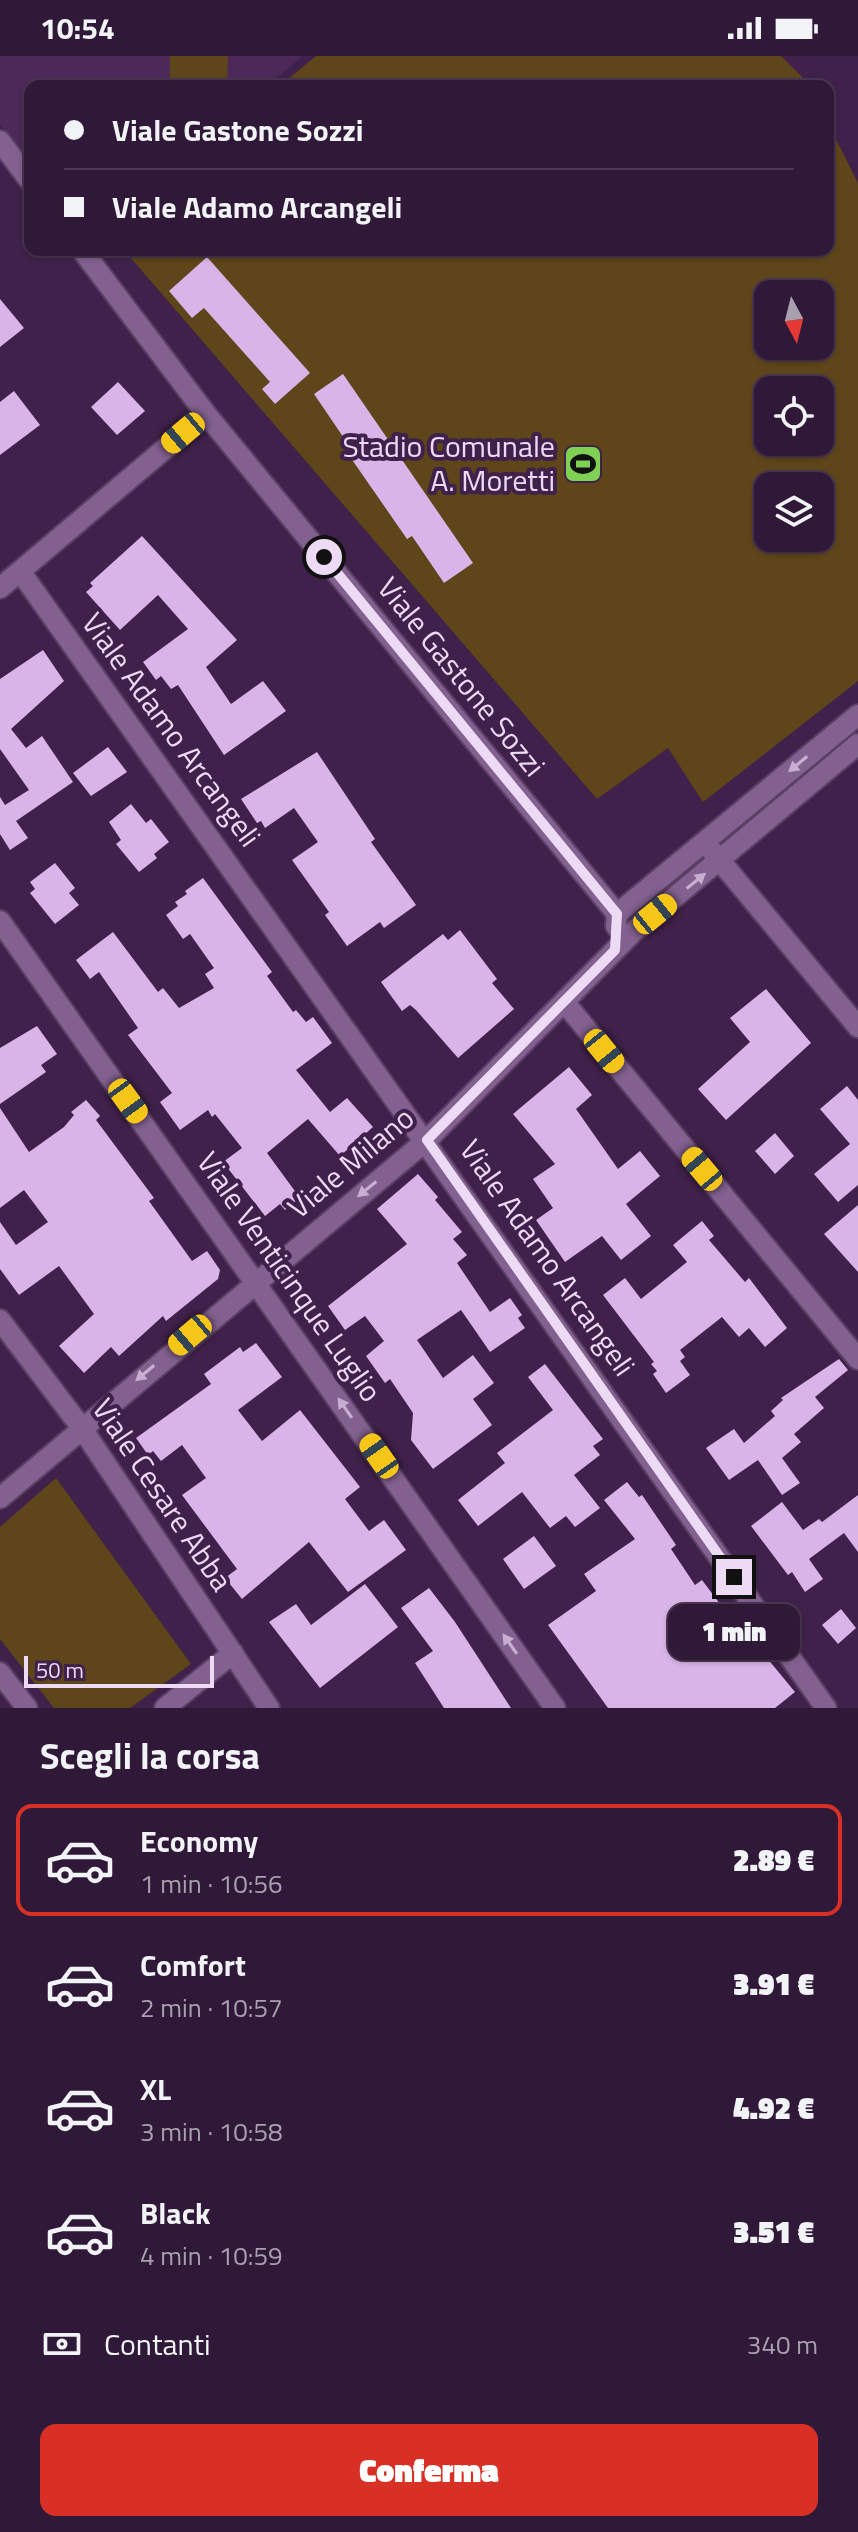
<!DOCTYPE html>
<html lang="it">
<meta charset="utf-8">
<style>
:root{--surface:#301938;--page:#382240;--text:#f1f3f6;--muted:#a8a0ae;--line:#4b3853;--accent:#d93025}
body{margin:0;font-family:"Titillium Web",sans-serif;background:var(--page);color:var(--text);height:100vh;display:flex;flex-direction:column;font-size:30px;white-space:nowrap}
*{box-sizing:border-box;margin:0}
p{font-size:26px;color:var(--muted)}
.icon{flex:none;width:44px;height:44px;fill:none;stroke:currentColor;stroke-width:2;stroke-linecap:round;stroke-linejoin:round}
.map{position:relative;height:1652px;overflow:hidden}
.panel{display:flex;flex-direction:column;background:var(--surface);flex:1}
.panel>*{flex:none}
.hud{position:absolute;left:24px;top:24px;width:810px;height:176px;border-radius:16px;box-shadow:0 2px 6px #0004,0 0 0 2px var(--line);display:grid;align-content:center;height:176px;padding:0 40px;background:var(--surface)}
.needle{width:52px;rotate:173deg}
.fabs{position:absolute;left:754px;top:224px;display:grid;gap:16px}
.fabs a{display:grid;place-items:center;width:80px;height:80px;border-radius:16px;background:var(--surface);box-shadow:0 2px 6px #0004,0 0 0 2px var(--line);font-size:40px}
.scale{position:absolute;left:24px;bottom:20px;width:190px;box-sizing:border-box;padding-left:8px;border:4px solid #eddaf5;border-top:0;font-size:22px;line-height:28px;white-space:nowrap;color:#eddaf5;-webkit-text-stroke:6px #40214b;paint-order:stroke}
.end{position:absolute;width:36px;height:36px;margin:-18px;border:10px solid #eddaf5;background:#111;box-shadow:0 0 0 4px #111}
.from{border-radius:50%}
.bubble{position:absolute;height:56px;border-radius:16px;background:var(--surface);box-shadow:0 2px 6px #0004,0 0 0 2px var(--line);font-size:26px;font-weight:800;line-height:56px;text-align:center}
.car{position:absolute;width:24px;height:48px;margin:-24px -12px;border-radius:10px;box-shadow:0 0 6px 2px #0007;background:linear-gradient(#f5c518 24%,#345 0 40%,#f5c518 0 76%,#345 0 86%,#f5c518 0)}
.hud b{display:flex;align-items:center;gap:28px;height:76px;font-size:30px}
.hud b+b{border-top:2px solid var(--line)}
.hud i{width:20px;height:20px;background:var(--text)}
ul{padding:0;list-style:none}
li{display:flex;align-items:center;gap:24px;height:112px;margin:0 16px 12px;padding:0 24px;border:4px solid transparent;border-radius:16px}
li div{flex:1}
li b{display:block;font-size:30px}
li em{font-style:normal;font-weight:800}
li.selected{border-color:var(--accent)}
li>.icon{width:72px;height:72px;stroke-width:1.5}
h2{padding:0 40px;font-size:36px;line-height:96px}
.pay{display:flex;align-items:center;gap:20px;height:88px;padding:0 40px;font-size:30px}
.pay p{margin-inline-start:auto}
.action{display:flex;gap:16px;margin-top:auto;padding:16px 40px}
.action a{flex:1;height:92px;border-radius:16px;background:var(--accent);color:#fff;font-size:32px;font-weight:800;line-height:92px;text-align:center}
.status{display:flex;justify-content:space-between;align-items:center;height:56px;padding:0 40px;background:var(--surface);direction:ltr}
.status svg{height:22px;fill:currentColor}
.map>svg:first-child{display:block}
</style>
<div class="status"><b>10:54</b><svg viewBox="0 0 49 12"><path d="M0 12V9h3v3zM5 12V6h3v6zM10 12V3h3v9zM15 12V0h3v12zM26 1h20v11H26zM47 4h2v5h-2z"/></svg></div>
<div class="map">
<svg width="858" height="1652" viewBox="0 0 858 1652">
<rect width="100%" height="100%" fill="#40214b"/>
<path fill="#4c2958" d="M0,0H303L267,30H30V105L0,68Z"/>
<path fill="#5f451a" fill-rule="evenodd" d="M170,0H228L227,30H170Z
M316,0H781L811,30H280Z
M828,67L858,127V625L703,746L668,692L597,743L124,194H828ZM768,238H820V290H768ZM768,334H820V386H768ZM768,430H820V482H768Z
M56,1422L191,1608L130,1652H54L0,1583V1471Z"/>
<path fill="#d9b4e8" d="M207,201L310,317L275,348L262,333L270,326L204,252L192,262L169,235Z
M0,243L24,272L0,291Z
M343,318L473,507L444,527L412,480L407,483L346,395L350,391L314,338Z
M118,326L145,355L117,379L91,351Z
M14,335L40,369L0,399V346Z
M142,480L237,584L206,611L231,648L263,625L286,655L224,699L178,629L171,633L161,620L156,624L143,606L188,573L158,539L120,574L86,536L93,530L90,527Z
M43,594L64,625L11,673L26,692L42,680L73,726L16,765L28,782L10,794L0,778V741L5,749L29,734L0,693V623Z
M108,691L127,716L91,740L73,717Z
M317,696L375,783L371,786L416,849L384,872L380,866L347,890L325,859L329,856L292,804L318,786L294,752L265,772L261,765L257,767L241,743Z
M131,748L146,767L151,763L169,786L154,798L157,802L139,816L116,788L121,784L109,766Z
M55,807L75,832L69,837L79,849L55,868L30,837L35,833L30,826Z
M203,822L272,916L267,920L293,956L296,954L306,966L313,961L332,987L296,1014L330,1056L347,1042L373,1071L340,1100L308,1063L267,1097L300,1142L285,1154L280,1148L265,1160L223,1106L242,1092L215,1058L212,1061L208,1054L180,1074L160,1046L172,1037L128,979L138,972L99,916L90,923L76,904L113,876L158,936L163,932L179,952L214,932L205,918L214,912L190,878L183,883L166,859L178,850L175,846L187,838L185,835Z
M460,874L497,923L492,927L514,953L458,1002L416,954L410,949L402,955L381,926L443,878L448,884Z
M766,933L811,987L726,1064L698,1033L750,986L730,962Z
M37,970L57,998L41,1009L46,1016L0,1048V992Z
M569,1011L592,1039L576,1053L618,1113L640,1095L660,1120L626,1148L651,1180L621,1204L602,1180L565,1206L536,1164L553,1152L533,1123L555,1108L513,1058Z
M847,1030L858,1044V1129L838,1146L814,1118L850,1088L820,1053Z
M86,1044L100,1060L96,1064L154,1142L149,1145L192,1205L207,1195L220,1214L218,1223L166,1265L163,1260L119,1300L111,1291L84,1317L59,1290L94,1258L59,1210L19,1239L0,1213V1166L16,1189L48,1166L24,1134L0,1152V1052L29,1096L64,1071L74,1059L71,1056Z
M775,1077L794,1100L775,1118L755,1095Z
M418,1118L438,1141L435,1144L462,1176L453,1183L467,1199L457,1207L490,1256L510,1242L522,1259L518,1262L525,1272L490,1296L461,1254L417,1284L443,1322L473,1299L494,1327L473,1343L492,1369L433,1413L411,1384L413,1357L390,1323L385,1327L366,1300L384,1285L365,1260L345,1274L328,1250L407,1188L377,1153Z
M858,1149V1216L824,1178Z
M702,1165L714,1180L709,1184L745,1226L749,1222L787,1272L765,1291L749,1272L739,1281L722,1261L680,1294L685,1301L680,1305L690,1319L666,1337L653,1318L657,1315L651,1308L654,1306L603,1239L625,1222L641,1243L687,1206L673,1189Z
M256,1287L282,1321L238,1354L262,1385L300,1354L360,1431L345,1443L369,1475L384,1464L406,1494L348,1536L309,1486L242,1543L225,1522L237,1513L182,1439L206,1422L182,1389L161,1405L153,1395L148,1399L136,1382L211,1328L204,1318L240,1291L243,1296Z
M839,1303L848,1314L815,1341L824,1352L794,1378L801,1386L782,1402L800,1427L782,1439L758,1404L729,1424L706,1392L734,1373L744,1387L775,1360L771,1355L783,1344L781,1342Z
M545,1308L603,1383L593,1390L600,1399L574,1419L600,1452L575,1471L566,1460L550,1472L522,1436L478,1470L458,1444L505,1407L497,1397L553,1354L528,1321Z
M627,1426L639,1441L642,1439L676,1489L671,1493L695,1529L702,1524L720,1548L715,1552L745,1592L753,1585L795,1636L775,1652H608L548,1569L596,1535L584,1518L635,1483L604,1444Z
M858,1439V1496L844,1477L809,1503L823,1523L805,1536L792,1516L788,1519L751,1470L782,1446L803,1474L819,1463L822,1466Z
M534,1480L556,1510L524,1533L503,1503Z
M365,1528L398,1571L320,1632L269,1566L296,1548L311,1569Z
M429,1532L455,1566L511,1652H444L415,1607L433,1595L401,1552Z
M841,1553L856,1572L838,1588L822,1569Z"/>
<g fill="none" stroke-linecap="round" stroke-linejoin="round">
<g stroke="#5a3e63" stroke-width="24">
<path id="minor" d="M0,85L30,125
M82,194L206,358L617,858
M20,515L826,1652
M0,532L206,358
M712,795L858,971
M0,865L555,1652
M616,870L617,858L858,659
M565,947L858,1303
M0,1264L81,1371L269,1652
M0,1442L427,1084L634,875L858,688
M0,1617L27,1652
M165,1652L233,1597"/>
</g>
<use href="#minor" stroke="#82608f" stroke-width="20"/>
</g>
<defs><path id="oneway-solid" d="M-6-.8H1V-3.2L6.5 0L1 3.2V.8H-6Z" transform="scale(2)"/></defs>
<g fill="#c8afd1">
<use href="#oneway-solid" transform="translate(798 708) rotate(140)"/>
<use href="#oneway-solid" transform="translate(696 825) rotate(-39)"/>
<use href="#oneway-solid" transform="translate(367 1133) rotate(141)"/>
<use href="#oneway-solid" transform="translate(145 1317) rotate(140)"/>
<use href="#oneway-solid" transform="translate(345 1352) rotate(-125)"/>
<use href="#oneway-solid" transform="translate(510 1588) rotate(-125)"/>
</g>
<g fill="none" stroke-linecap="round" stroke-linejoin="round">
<path stroke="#eddaf5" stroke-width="10" d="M324,501L617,858L615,894L427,1084L734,1521"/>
</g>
<defs>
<g id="stadium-square" transform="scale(2)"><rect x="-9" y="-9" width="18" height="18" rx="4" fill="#7ed153" stroke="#40214b"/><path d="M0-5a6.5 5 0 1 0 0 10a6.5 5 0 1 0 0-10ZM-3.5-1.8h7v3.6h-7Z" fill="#111"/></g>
</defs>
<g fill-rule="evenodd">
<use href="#stadium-square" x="583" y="408"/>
</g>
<g text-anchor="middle" stroke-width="8" stroke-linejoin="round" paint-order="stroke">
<g font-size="30" fill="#eddaf5" stroke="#40214b" text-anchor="end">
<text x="555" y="401">Stadio Comunale<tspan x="555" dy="34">A. Moretti</tspan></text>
</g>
<g font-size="30" fill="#eddaf5" stroke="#40214b">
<text transform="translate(461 621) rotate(51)" y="10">Viale Gastone Sozzi</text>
<text transform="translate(171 674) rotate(54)" y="10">Viale Adamo Arcangeli</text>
<text transform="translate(351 1107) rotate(-40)" y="10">Viale Milano</text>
<text transform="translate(547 1202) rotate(55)" y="10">Viale Adamo Arcangeli</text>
<text transform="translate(289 1221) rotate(55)" y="10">Viale Venticinque Luglio</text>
<text transform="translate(162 1439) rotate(56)" y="10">Viale Cesare Abba</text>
</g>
</g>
</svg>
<div class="fabs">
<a><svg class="needle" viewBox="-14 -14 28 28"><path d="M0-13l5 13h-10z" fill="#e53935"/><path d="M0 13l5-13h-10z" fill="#a8a0ae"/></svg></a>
<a><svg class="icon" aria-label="locate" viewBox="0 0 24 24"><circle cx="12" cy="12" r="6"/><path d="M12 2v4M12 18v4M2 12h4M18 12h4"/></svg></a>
<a><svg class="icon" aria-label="layers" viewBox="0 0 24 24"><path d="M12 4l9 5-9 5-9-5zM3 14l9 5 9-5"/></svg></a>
</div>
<div class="scale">50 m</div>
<i class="end from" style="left:324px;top:501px"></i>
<i class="end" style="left:734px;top:1521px"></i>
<div class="bubble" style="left:668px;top:1548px;width:132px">1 min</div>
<i class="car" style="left:183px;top:377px;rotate:230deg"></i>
<i class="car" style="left:655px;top:858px;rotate:51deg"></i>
<i class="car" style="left:604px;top:995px;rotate:141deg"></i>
<i class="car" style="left:128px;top:1045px;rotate:144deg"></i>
<i class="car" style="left:702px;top:1113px;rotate:320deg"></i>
<i class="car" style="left:190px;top:1279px;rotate:230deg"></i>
<i class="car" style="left:379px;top:1400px;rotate:325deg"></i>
<div class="hud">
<b><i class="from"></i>Viale Gastone Sozzi</b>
<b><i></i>Viale Adamo Arcangeli</b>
</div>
</div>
<section class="panel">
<h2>Scegli la corsa</h2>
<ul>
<li class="selected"><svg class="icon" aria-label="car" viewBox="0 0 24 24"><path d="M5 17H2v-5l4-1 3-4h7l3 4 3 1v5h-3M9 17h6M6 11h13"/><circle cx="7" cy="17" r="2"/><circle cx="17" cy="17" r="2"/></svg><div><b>Economy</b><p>1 min · 10:56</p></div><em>2.89 €</em></li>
<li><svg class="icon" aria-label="car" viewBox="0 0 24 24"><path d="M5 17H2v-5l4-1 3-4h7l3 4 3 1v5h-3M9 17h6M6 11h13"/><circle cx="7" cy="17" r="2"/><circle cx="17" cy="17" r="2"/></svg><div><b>Comfort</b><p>2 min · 10:57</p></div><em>3.91 €</em></li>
<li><svg class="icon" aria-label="car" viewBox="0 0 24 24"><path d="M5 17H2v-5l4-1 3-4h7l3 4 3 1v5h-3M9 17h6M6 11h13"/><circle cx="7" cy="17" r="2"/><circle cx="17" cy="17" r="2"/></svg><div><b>XL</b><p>3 min · 10:58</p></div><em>4.92 €</em></li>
<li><svg class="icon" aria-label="car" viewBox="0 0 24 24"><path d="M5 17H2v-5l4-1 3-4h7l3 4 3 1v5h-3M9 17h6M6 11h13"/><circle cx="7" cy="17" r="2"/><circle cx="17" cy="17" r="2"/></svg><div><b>Black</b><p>4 min · 10:59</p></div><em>3.51 €</em></li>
</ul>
<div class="pay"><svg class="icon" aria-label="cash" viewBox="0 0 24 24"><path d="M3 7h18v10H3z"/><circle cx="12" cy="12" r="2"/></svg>Contanti<p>340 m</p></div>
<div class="action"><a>Conferma</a></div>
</section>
